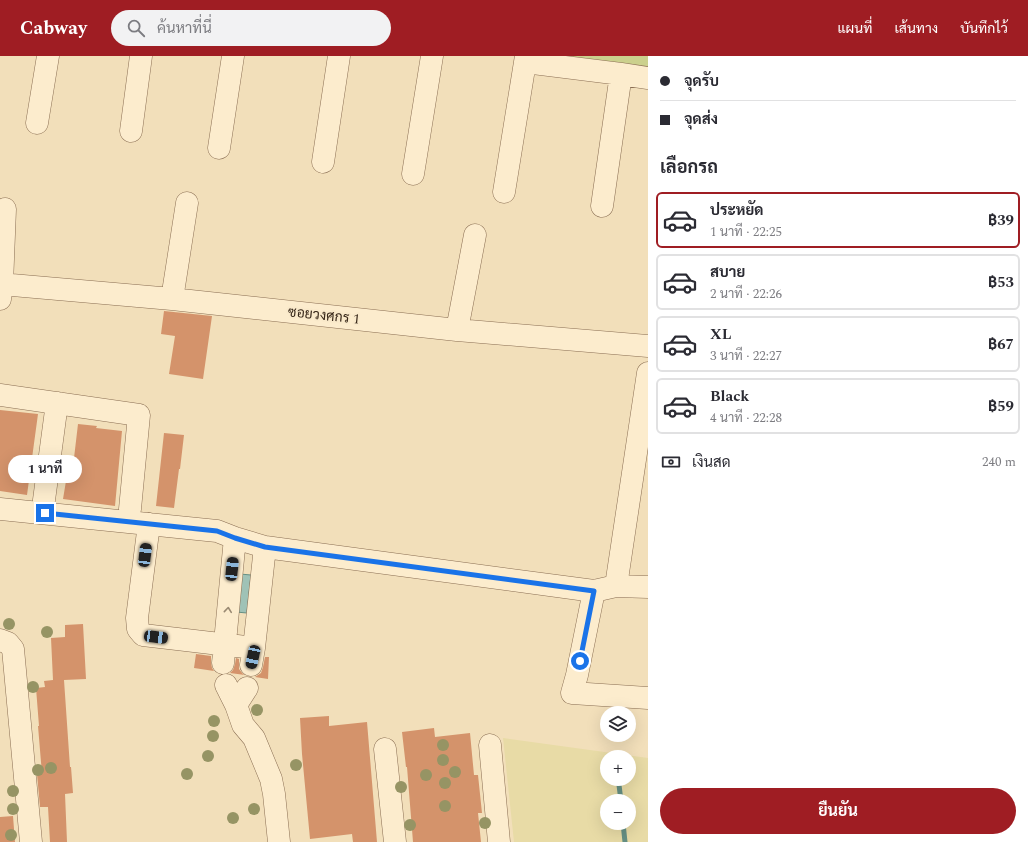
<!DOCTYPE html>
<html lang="th">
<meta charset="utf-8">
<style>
:root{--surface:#fff;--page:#f2f2f3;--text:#2b2b33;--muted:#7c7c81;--line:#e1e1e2;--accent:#9f1d23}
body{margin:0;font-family:Spectral,Sarabun,serif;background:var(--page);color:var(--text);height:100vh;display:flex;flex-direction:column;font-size:15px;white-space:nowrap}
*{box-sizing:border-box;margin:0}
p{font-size:13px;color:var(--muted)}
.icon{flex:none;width:22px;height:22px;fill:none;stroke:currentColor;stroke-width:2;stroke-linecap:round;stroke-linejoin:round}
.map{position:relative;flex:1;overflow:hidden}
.sheet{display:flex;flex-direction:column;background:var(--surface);width:380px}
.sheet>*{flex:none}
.banner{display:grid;align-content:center;height:88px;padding:0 12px;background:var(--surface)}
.fabs{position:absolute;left:600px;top:650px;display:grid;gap:8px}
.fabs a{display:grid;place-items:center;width:36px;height:36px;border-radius:50%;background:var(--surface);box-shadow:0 4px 16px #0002;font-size:20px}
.end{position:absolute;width:18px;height:18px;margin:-9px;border:5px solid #1a73e8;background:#fff;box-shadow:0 0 0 2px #fff}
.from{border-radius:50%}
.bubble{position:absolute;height:28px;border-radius:14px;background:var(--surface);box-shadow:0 4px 16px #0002;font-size:13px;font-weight:700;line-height:28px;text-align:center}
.car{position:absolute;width:12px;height:24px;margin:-12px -6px;border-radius:5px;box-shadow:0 0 3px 1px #0007;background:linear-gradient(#222 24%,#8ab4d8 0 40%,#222 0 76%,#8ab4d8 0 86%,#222 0)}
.banner b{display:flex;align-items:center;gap:14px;height:38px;font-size:15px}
.banner b+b{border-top:1px solid var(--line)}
.banner i{width:10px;height:10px;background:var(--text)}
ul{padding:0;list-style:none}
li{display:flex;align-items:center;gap:12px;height:56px;margin:0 8px 6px;padding:0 4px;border:2px solid var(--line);border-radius:6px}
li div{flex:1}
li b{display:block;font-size:15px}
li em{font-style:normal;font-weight:700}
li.on{border-color:var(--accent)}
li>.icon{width:36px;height:36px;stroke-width:1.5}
h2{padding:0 12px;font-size:18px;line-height:48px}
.pay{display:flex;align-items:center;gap:10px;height:44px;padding:0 12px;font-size:15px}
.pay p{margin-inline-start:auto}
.cta{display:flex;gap:8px;margin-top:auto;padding:8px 12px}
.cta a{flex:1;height:46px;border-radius:24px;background:var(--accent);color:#fff;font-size:16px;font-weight:700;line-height:46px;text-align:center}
header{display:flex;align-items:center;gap:24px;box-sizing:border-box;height:56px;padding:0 20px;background:var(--accent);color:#fff}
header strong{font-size:19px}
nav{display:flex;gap:22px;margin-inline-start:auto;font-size:14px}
.search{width:280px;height:36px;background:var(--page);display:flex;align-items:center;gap:10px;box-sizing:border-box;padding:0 14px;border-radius:22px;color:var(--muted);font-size:15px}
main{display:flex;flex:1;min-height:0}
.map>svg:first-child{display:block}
</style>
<header>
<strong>Cabway</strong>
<div class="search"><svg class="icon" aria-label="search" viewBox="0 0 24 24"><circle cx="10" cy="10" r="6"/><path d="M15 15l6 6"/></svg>ค้นหาที่นี่</div>
<nav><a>แผนที่</a><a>เส้นทาง</a><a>บันทึกไว้</a></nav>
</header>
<main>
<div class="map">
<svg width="648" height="786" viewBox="0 0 648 786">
<rect width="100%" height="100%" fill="#f2dfba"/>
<path fill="#e8dba6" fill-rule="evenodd" d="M503,682L648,702V786H514ZM607,701H629V723H607ZM607,745H629V767H607Z"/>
<path fill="#cbd08d" d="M549,0H648V14Z"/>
<path fill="#9fc2b6" stroke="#669084" d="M240,518L251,519L247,557L236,556Z"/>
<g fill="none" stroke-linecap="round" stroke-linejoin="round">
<path stroke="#669084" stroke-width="5" d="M619,729L621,745
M623,767L625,786"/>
</g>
<path fill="#d4936b" d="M164,255L212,260L203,323L169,318L175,280L161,278Z
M0,354L38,358L27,439L0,435Z
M78,368L97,370L96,372L122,375L115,450L63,443L67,419H72Z
M164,377L184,379L180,413H179L174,452L156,450Z
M83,568L86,623L64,624L70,711H71L73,737L65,738L67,786H50L48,751H40L37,718H42L38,670H39L36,632L45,631L44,625L53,624L51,582L65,581V569Z
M196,598L211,600V606L212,612L214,615L194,612Z
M265,601H269L268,623L255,621L261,617L263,611Z
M236,602L239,603V613L243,618L245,619L230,617L233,614L235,608Z
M329,660V670L367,666L377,786H353L352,778L310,783L302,698L300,662Z
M434,672L435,681L470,677L474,719H478L482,757H478L481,786H413L407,711H406L402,676Z
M13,760L15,786H0V761Z"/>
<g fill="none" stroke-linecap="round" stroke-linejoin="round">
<g stroke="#8a6e53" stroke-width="23">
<path id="minor" d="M525,6L621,18L648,22
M37,67L48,0
M131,75L141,0
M219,92L233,0
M323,106L339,0
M413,118L432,0
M504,136L526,0
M602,150L621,18
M0,228L172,243L457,274L648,290
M0,243L2,228L5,153
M172,243L187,147
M457,274L475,179
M0,339L139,359L130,453
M44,444L57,347
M0,453L217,475L235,482L265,491L594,535L616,530L648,531
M149,468L137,562L138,573L143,579L254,592
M616,530L648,317
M594,535L577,619L572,637L648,642
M0,584L8,587L13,593L31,786
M223,607L235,482
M251,609L254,592L265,491
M226,629L236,649L247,632
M236,649L243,669L254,682L271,723L274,738L279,786
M490,689L499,786
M385,693L395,786"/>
</g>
<use href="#minor" stroke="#fceccd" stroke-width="22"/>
</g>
<g fill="#969464">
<circle cx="9" cy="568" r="6"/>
<circle cx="47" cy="576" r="6"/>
<circle cx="33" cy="631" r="6"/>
<circle cx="257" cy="654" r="6"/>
<circle cx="214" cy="665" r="6"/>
<circle cx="213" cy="680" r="6"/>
<circle cx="443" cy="689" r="6"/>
<circle cx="208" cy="700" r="6"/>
<circle cx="443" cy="704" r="6"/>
<circle cx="296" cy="709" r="6"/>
<circle cx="51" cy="712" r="6"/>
<circle cx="38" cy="714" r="6"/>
<circle cx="455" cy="716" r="6"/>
<circle cx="187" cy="718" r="6"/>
<circle cx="426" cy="719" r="6"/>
<circle cx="445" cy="727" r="6"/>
<circle cx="401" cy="731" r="6"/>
<circle cx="13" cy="735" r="6"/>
<circle cx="445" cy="750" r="6"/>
<circle cx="13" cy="753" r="6"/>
<circle cx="254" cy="753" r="6"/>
<circle cx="233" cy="762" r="6"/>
<circle cx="485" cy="767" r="6"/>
<circle cx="410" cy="769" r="6"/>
<circle cx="11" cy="779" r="6"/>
</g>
<defs><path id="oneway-chevron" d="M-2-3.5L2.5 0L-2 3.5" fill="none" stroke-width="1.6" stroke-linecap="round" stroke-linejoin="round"/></defs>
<use stroke="#9a8a73" href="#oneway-chevron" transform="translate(228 554) rotate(-84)"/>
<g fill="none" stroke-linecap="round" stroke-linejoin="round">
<path stroke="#1a73e8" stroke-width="5" d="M45,457L217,475L235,482L265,491L594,535L580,605"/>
</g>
<g text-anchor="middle" stroke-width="4" stroke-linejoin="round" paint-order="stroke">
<g font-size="14" fill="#372719" stroke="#f9e9ca">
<text transform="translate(324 259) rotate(6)" y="5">ซอยวงศกร 1</text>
</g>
</g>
</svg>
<div class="fabs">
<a><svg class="icon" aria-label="layers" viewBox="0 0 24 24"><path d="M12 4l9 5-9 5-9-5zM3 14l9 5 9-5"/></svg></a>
<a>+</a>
<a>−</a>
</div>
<i class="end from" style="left:580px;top:605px"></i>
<i class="end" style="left:45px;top:457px"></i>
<div class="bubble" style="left:8px;top:399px;width:74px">1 นาที</div>
<i class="car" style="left:145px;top:499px;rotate:7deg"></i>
<i class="car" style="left:232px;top:513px;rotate:6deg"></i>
<i class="car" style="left:156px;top:581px;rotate:97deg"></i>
<i class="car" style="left:253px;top:601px;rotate:192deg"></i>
</div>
<section class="sheet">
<div class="banner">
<b><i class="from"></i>จุดรับ</b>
<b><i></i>จุดส่ง</b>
</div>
<h2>เลือกรถ</h2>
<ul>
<li class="on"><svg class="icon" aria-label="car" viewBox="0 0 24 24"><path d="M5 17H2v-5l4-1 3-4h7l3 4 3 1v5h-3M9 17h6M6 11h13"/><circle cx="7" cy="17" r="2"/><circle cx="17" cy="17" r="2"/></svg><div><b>ประหยัด</b><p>1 นาที · 22:25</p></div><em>฿39</em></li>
<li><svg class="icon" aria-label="car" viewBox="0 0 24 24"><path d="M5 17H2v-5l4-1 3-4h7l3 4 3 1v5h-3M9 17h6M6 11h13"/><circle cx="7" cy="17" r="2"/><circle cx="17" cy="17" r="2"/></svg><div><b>สบาย</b><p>2 นาที · 22:26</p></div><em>฿53</em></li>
<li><svg class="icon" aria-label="car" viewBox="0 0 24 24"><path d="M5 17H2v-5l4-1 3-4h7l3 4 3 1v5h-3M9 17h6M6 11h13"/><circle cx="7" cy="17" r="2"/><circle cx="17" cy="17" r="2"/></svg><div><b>XL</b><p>3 นาที · 22:27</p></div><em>฿67</em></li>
<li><svg class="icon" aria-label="car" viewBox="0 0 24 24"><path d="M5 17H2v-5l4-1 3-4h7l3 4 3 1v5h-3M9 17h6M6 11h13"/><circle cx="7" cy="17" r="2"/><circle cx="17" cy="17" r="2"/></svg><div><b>Black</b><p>4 นาที · 22:28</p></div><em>฿59</em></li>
</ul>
<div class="pay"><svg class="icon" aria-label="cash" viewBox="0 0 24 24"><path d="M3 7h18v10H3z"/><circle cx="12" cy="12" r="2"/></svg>เงินสด<p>240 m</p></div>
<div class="cta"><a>ยืนยัน</a></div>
</section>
</main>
